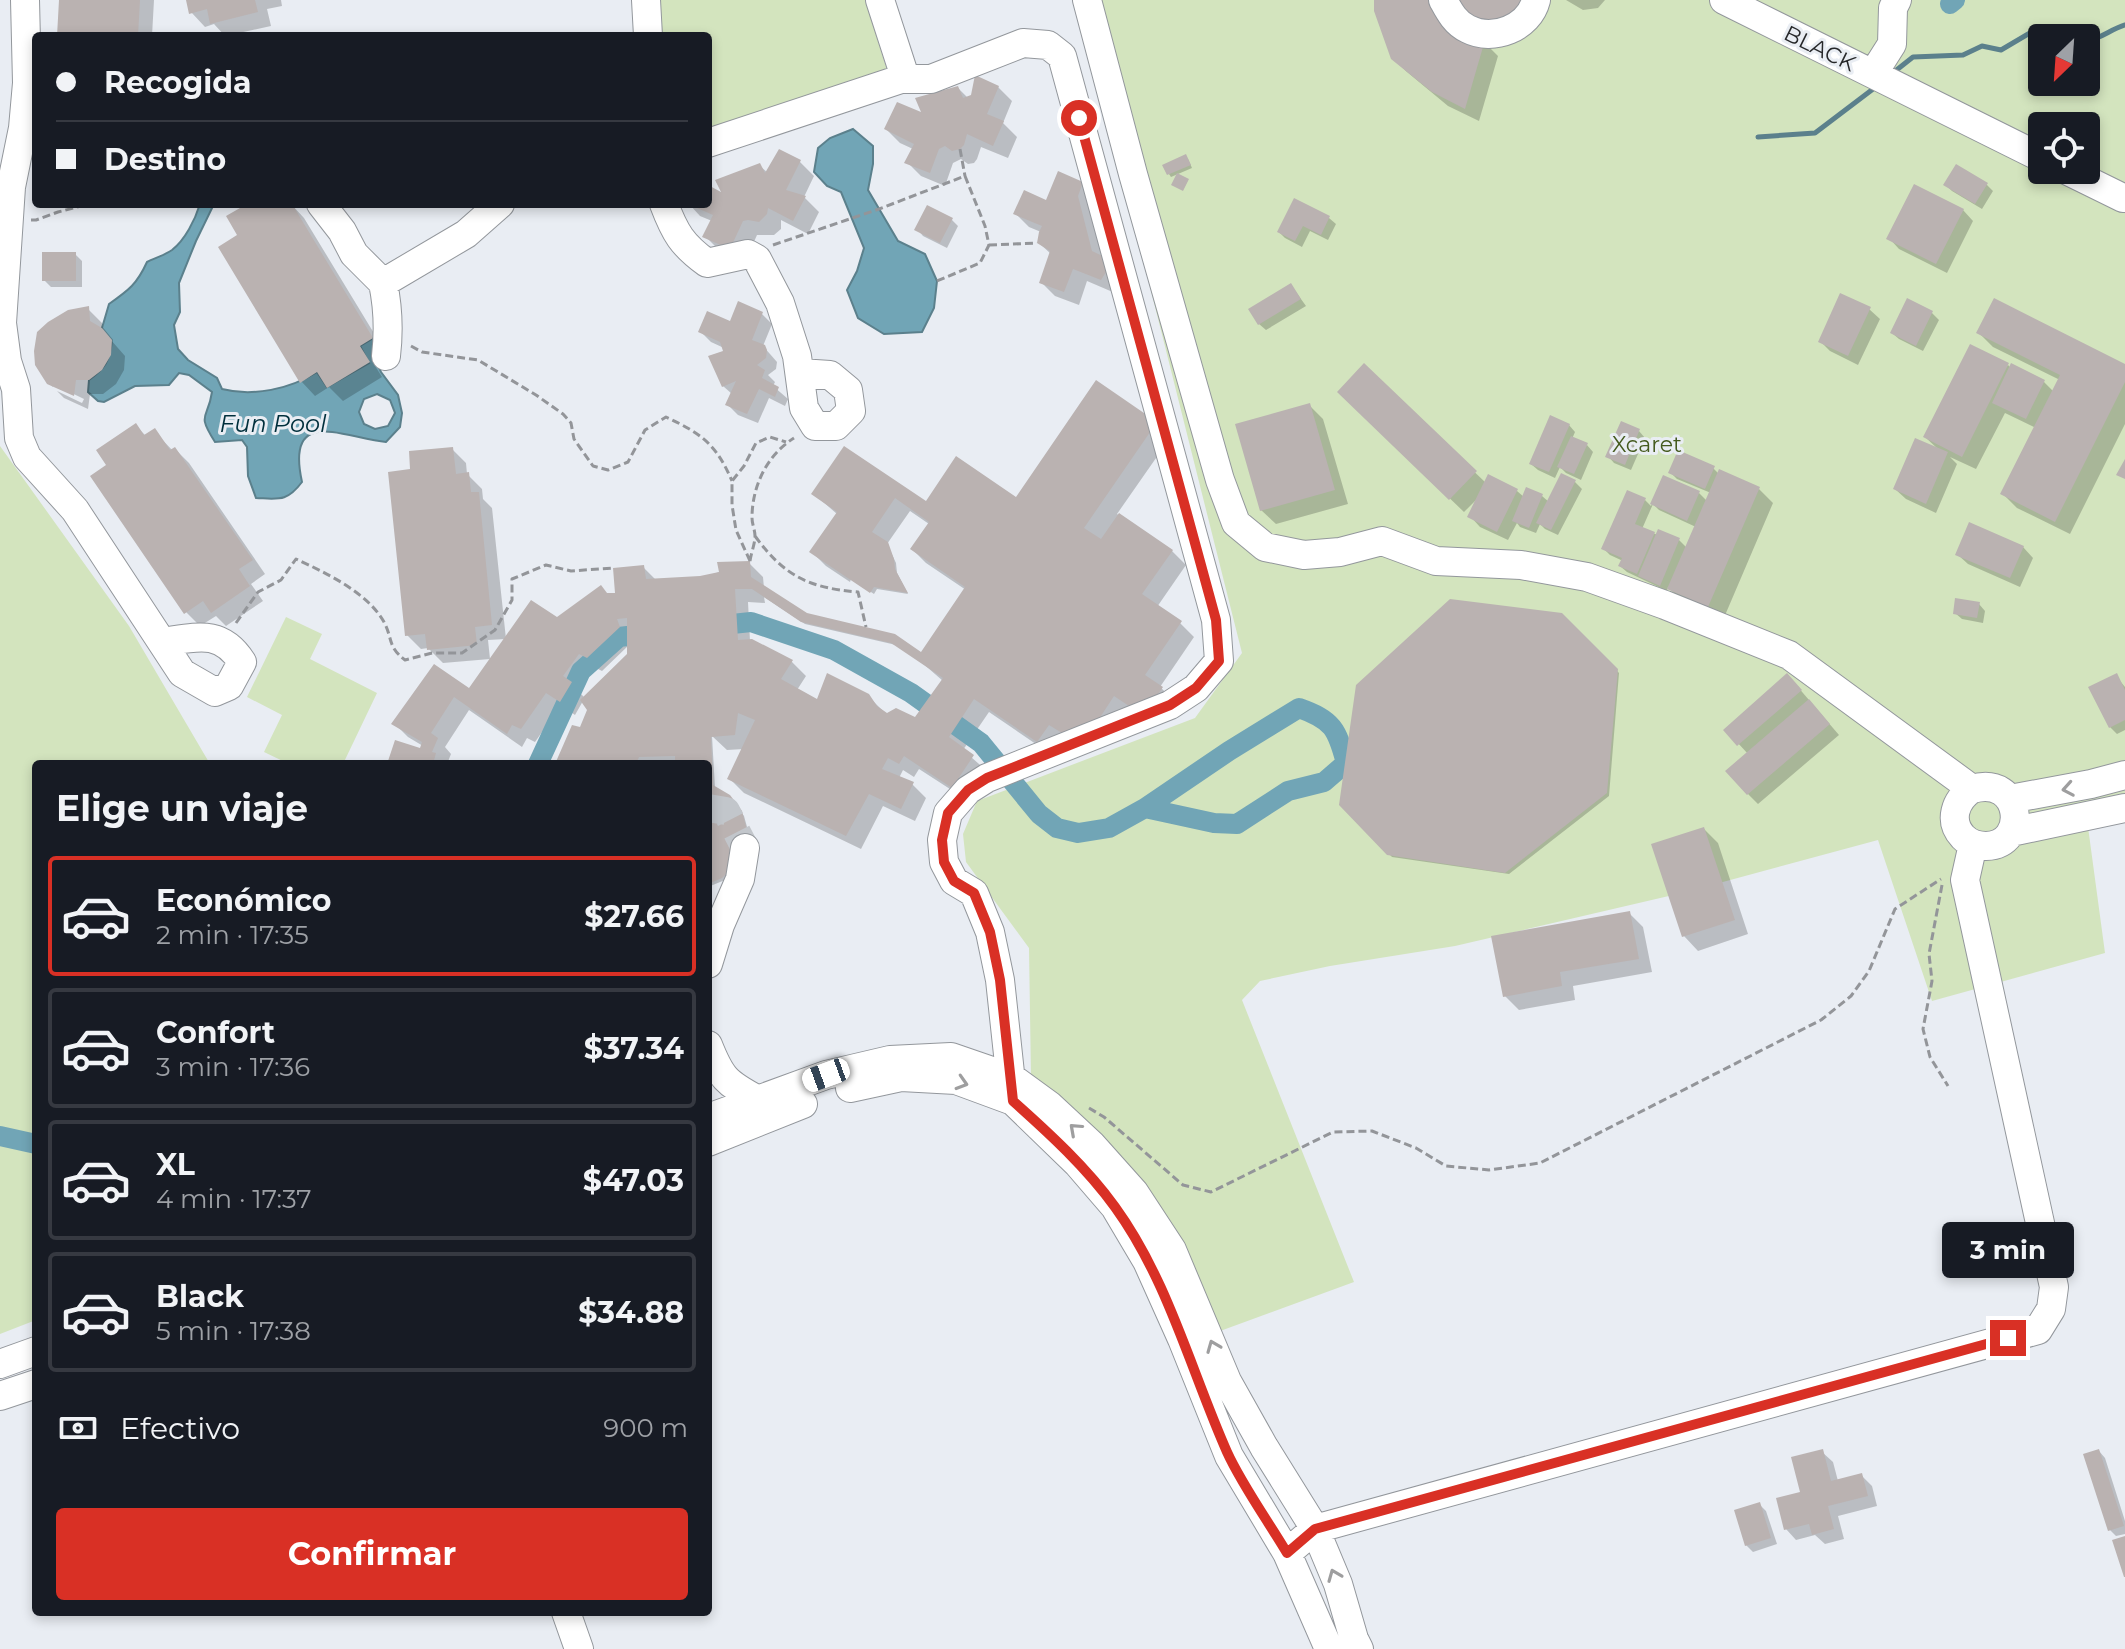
<!DOCTYPE html>
<html lang="es">
<meta charset="utf-8">
<style>
:root{--surface:#171b24;--page:#20242c;--text:#f1f3f6;--muted:#9ea1a6;--line:#363941;--accent:#d93025}
body{margin:0;font-family:Montserrat,sans-serif;background:var(--page);color:var(--text);height:100vh;display:flex;flex-direction:column;font-size:30px;white-space:nowrap}
*{box-sizing:border-box;margin:0}
p{font-size:26px;color:var(--muted)}
.icon{flex:none;width:44px;height:44px;fill:none;stroke:currentColor;stroke-width:2;stroke-linecap:round;stroke-linejoin:round}
.map{position:relative;flex:1;overflow:hidden}
.details{position:absolute;left:32px;top:760px;width:680px;height:856px;display:flex;flex-direction:column;background:var(--surface);border-radius:8px;box-shadow:0 4px 12px #0003}
.details>*{flex:none}
.guide{position:absolute;left:32px;top:32px;width:680px;height:176px;border-radius:8px;box-shadow:0 4px 12px #0003;display:grid;align-content:center;height:176px;padding:0 24px;background:var(--surface)}
.needle{width:52px;rotate:205deg}
.controls{position:absolute;left:2028px;top:24px;display:grid;gap:16px}
.controls a{display:grid;place-items:center;width:72px;height:72px;border-radius:8px;background:var(--surface);box-shadow:0 4px 12px #0003;font-size:40px}
.end{position:absolute;width:36px;height:36px;margin:-18px;border:10px solid #d93025;background:#fff;box-shadow:0 0 0 4px #fff}
.from{border-radius:50%}
.bubble{position:absolute;height:56px;border-radius:8px;background:var(--surface);box-shadow:0 4px 12px #0003;font-size:26px;font-weight:700;line-height:56px;text-align:center}
.car{position:absolute;width:24px;height:48px;margin:-24px -12px;border-radius:10px;box-shadow:0 0 6px 2px #0007;background:linear-gradient(#fff 24%,#345 0 40%,#fff 0 76%,#345 0 86%,#fff 0)}
.guide b{display:flex;align-items:center;gap:28px;height:76px;font-size:30px}
.guide b+b{border-top:2px solid var(--line)}
.guide i{width:20px;height:20px;background:var(--text)}
ul{padding:0;list-style:none}
li{display:flex;align-items:center;gap:24px;height:120px;margin:0 16px 12px;padding:0 8px;border:4px solid var(--line);border-radius:8px}
li div{flex:1}
li b{display:block;font-size:30px}
li em{font-style:normal;font-weight:700}
li.selected{border-color:var(--accent)}
li>.icon{width:72px;height:72px;stroke-width:1.5}
h2{padding:0 24px;font-size:36px;line-height:96px}
.pay{display:flex;align-items:center;gap:20px;height:88px;padding:0 24px;font-size:30px}
.pay p{margin-inline-start:auto}
.button{display:flex;gap:16px;margin-top:auto;padding:16px 24px}
.button a{flex:1;height:92px;border-radius:8px;background:var(--accent);color:#fff;font-size:32px;font-weight:700;line-height:92px;text-align:center}
.map>svg:first-child{display:block}
</style>
<div class="map">
<svg width="2125" height="1649" viewBox="0 0 2125 1649">
<rect width="100%" height="100%" fill="#e9edf3"/>
<path fill="#d3e4be" fill-rule="evenodd" d="M655,0H865L887,70L708,132V36H656Z
M1078,0H2125V814L2088,827L2105,953L1932,1001L1878,840L1686,892L1455,946L1330,966L1260,981L1242,1000L1354,1282L1212,1334L1031,1077L1029,948L966,862L963,834L977,801L1195,718L1242,653ZM2042,38H2086V82H2042ZM2042,126H2086V170H2042Z
M0,446L129,626L210,764H36V1320L0,1334Z
M286,617L322,634L310,659L377,693L343,764H289L264,752L282,715L247,697Z"/>
<path fill="#71a5b6" stroke="#5b808c" stroke-width="2" fill-rule="evenodd" d="M853,129L873,146V164L868,190L898,241L925,254L937,281L934,308L922,332L884,334L858,318L847,290L857,271L864,248L841,192L827,186L814,172L818,148L830,138Z
M200,204H214L196,241L179,283L180,312L174,325L178,349L188,360L217,378L222,389C253,397 290,389 317,372L327,387L369,363L360,346L377,336L375,358L381,372L398,395L402,413L400,427L386,442C344,438 285,405 302,482C287,502 279,499 256,498L248,476L247,447L242,440L215,442C196,412 208,420 212,392L189,375L179,373L169,385L135,386L104,402L98,401L88,392L89,380C105,368 110,361 112,340L102,328L109,304C129,290 137,284 147,262C155,258 165,255 172,250C185,240 195,220 200,204ZM377,394L390,400L395,413L388,426L375,429L364,424L359,412L364,399Z"/>
<path fill="#0003" fill-rule="evenodd" d="M61,0H154L152,36H59Z
M188,0H281L282,6L267,9L271,26L225,36L214,24L205,27L191,12Z
M1376,0L1484,42L1498,56L1479,121L1448,106L1407,72L1392,58Z
M1566,0H1605L1598,8L1583,10Z
M998,87L1012,101L1003,123L1017,137L1008,158L981,147L977,159L974,163L968,164L961,159L953,163L945,186L921,176L907,162L913,149L900,143L886,129L925,115L958,88L968,98Z
M780,152L800,162L814,176L804,197L819,212L808,234L781,220V229L774,235H757L745,262L719,250L705,236L712,221L700,216L689,204H708V187L725,196L759,165L768,173Z
M1188,159L1192,168L1171,177L1169,174Z
M1082,184L1096,198L1115,293L1087,281L1079,305L1055,296L1041,282L1051,254L1039,243L1041,232L1029,227L1015,213L1047,203Z
M1946,185H1987L1993,191L1982,209L1952,191Z
M1294,200L1329,218L1336,224L1328,240L1310,231L1302,247L1285,238L1279,232Z
M251,204H280L283,208L291,204L304,218L386,353L372,361L382,377L343,401L329,387L315,396L301,381L240,236Z
M1963,210L1973,221L1947,273L1899,249L1889,238Z
M952,220L958,226L947,248L923,236L917,229Z
M75,254L82,261V287H51L44,280Z
M1291,285L1306,306L1266,330L1259,324Z
M1908,301L1932,313L1939,320L1923,351L1899,339L1892,333Z
M88,309L102,323L103,331L125,356L124,370L116,384L103,394H90L88,409L64,398L57,391L82,403L84,399L53,384V387L49,383Z
M1869,309L1880,319L1858,365L1830,351L1820,341Z
M762,314L772,324L763,346L777,362L776,369L768,375L775,382L773,386L788,399L785,406L769,398L758,423L738,415L728,405L732,394L723,386L724,348L711,342L701,332L731,324Z
M1979,333L2125,366V424L2070,534L2017,508L2003,494L2036,428L2005,413L1976,469L1950,457L1957,464L1936,513L1906,499L1895,489L1939,450L1925,437L2008,365L2011,368L2044,382L2054,392L2060,380L1993,347Z
M1364,366L1486,483L1517,491L1524,497L1542,496L1549,502L1562,476L1575,482L1582,489L1558,535L1545,529L1540,524L1536,533L1520,527L1517,523L1508,540L1480,527L1470,516L1477,499L1464,512L1339,392Z
M1096,383L1170,438L1117,514L1172,551L1186,565L1157,607L1180,623L1194,637L1160,687L1176,702L1052,755L989,712L963,750L987,771L967,800L919,769L914,777L903,770L899,778L912,784L926,798L915,821L883,806L861,849L744,793L730,779L744,749L727,750L712,736L715,788L732,800L744,816L749,834L747,852L725,880L708,887V764H557L581,730L589,710L583,701L575,715L561,705L535,742L527,738L522,747L469,710L445,747L451,754L447,764H389L428,752L423,746L408,737L394,723L434,667L470,691L557,620L608,595H617L643,567L657,581L700,578L749,563L763,577L764,588L807,615L895,636L921,654L966,590L926,563L912,549L929,524L910,511L887,544L896,563L897,573L908,594L877,589L874,594L851,579L850,582L826,566L812,552L837,514L814,494L845,449L926,504L1017,500ZM764,597L805,624L896,645L920,661L943,681L916,720L887,715L868,696L818,701L797,690L806,676L792,662L750,641L748,602L765,603ZM629,645V655L585,698L577,690L594,667L602,671Z
M1309,405L1323,419L1348,504L1276,524L1261,510Z
M1569,425L1575,432L1572,439L1587,445L1593,452L1581,480L1566,473L1560,467L1555,478L1538,470L1531,464Z
M136,426L146,436L154,431L173,451L175,449L189,463L265,574L251,584L263,601L226,626L216,616L200,626L186,612L109,466Z
M1639,431L1645,438L1631,470L1614,463L1608,456Z
M452,449L466,463L467,474L482,489L483,499L492,508L506,639L488,640L490,659L443,663L428,648L421,649L407,635L413,471Z
M1713,468L1719,474L1759,489L1773,503L1723,620L1684,603L1668,587L1667,591L1627,572L1620,566L1623,561L1610,555L1604,549L1645,500L1651,506L1664,477L1699,493L1707,501L1711,493L1677,479L1670,472ZM1653,504L1659,510L1696,527L1687,548L1679,540L1658,535L1642,529Z
M2023,547L2033,558L2020,587L1968,564L1957,554Z
M1979,604L1985,611L1983,623L1962,619L1955,613Z
M1562,615L1619,673L1609,796L1509,874L1392,857L1341,804Z
M2116,676L2125,687V730L2117,734L2110,727Z
M1797,686L1839,735L1758,804L1748,794V754L1726,730Z
M1704,829L1718,843L1748,934L1698,951L1684,936Z
M1629,913L1643,927L1652,972L1573,986L1575,1000L1519,1010L1505,996Z
M2099,1451L2105,1458L2125,1521V1534L2116,1536L2110,1530Z
M1822,1452L1833,1462L1838,1481L1861,1475L1872,1486L1877,1506L1838,1516L1844,1539L1825,1544L1815,1535L1796,1540L1786,1529Z
M1760,1505L1766,1511L1777,1544L1753,1552L1746,1545Z"/>
<g fill="none" stroke-linecap="round" stroke-linejoin="round">
<path stroke="#5b808c" stroke-width="5" d="M2086,41C2099,40 2111,29 2125,25
M1894,72L1913,57L1963,55L1982,46L2001,50L2035,30L2049,34L2054,38
M1758,137L1815,133L1877,86"/>
<path stroke="#71a5b6" stroke-width="20" d="M1950,4L1955,0
M713,626L751,622L834,650L911,693L981,743L1039,814L1057,828L1078,833L1109,828L1145,808L1229,751L1299,708C1333,720 1337,729 1346,763L1324,782L1288,791L1237,824L1214,823L1145,808
M538,764L581,671L619,637L653,633
M0,1136L36,1144"/>
</g>
<path fill="#bab2b1" fill-rule="evenodd" d="M59,0H140L138,36H57Z
M186,0H255L258,12L210,24L207,9L189,14Z
M1374,0H1436L1485,40L1465,109L1432,92L1391,59L1374,11Z
M1454,0H1525L1502,22L1472,19Z
M975,75L999,86L987,114L1004,121L993,146L967,134L964,145L960,149L952,151L945,146L939,149L930,173L904,163L914,144L884,129L897,102L921,112L915,98L958,86L963,98L971,95Z
M779,149L801,160L786,190L806,196L793,221L768,208L767,214L759,222L748,220L743,221L730,249L702,237L713,215L688,204H708V185L721,192L715,180L760,163L765,173Z
M1186,154L1191,165L1167,175L1162,165Z
M1956,164L1988,183L1975,204L1943,185Z
M1058,171L1083,182L1078,196L1092,251L1113,261L1101,280L1073,269L1064,292L1039,283L1050,251L1037,243L1039,232L1042,226L1013,214L1024,190L1046,200Z
M1177,173L1189,179L1183,191L1171,185Z
M1914,184L1964,209L1936,264L1886,239Z
M1294,198L1330,216L1321,235L1303,226L1295,241L1277,232Z
M247,204H277L279,208L286,204H292L373,338L360,346L370,362L327,388L317,372L300,383L218,247L237,235L226,216Z
M927,205L953,218L940,243L914,230Z
M42,252H76V281H42Z
M1291,283L1301,299L1258,325L1248,309Z
M1840,293L1871,307L1848,356L1818,342Z
M1907,298L1933,311L1916,346L1890,333Z
M1994,298L2125,364V382L2055,522L2000,494L2060,375L1976,333Z
M738,301L763,312L752,340L765,345L767,350L766,358L757,365L765,370L762,378L779,387L775,397L759,389L747,414L725,405L736,381L722,387L708,356L723,351L720,342L698,332L707,311L730,321Z
M89,306L90,321L102,328L112,340L111,355L102,370L89,380H76L74,396L47,384L35,365L34,351L37,332L48,322L68,310Z
M1970,344L2009,363L1962,457L1923,437Z
M1364,363L1477,471L1449,500L1337,392Z
M2011,363L2045,380L2026,419L1992,403Z
M1096,380L1157,422L1084,528L1101,539L1119,513L1173,550L1142,594L1182,621L1145,675L1163,687L1150,706L1142,700L1135,710L1114,696L1099,719L1070,738L1049,725L1037,742L974,699L949,737L974,755L952,788L904,756L899,764L888,758L882,769L914,782L901,809L869,794L846,836L727,779L755,720L738,713L735,735L711,737L713,785L730,795L742,811L747,830L745,848L736,865L722,878L708,884V764H675V756L639,757L636,764H555L572,725L580,727L587,710L580,700L627,654V618L617,619L620,627L587,658L579,654L563,676L572,682L560,702L546,693L521,729L512,725L507,734L454,697L431,733L438,738L432,752L436,753L433,764H387L395,740L420,748L422,742L391,724L434,664L469,688L531,600L557,617L601,585L607,593H615L613,568L644,565L646,579L700,576L719,572L717,562L750,561L751,577L807,613L895,634L921,652L965,587L910,549L929,522L895,498L872,532L888,542L894,559L895,569L908,593L874,587L870,593L809,552L837,512L811,494L844,446L926,501L956,456L1016,497ZM735,589H752L801,622L891,643L943,678L915,717L896,708L887,713L877,706L869,694L827,673L817,699L781,679L793,660L752,639L738,640Z
M1310,403L1335,490L1260,511L1235,424Z
M1550,415L1570,424L1549,472L1529,464Z
M1621,421L1640,429L1625,465L1605,457Z
M136,423L144,435L155,428L170,450L175,447L253,560L239,569L250,586L211,613L203,601L184,614L90,476L106,465L96,450Z
M1571,436L1588,443L1574,474L1557,467Z
M1915,438L1948,452L1926,504L1893,489Z
M453,447L456,474L469,472L471,492H479L492,625L475,627L477,645L427,650L425,634L405,636L388,472L410,469L409,451Z
M1678,450L1715,466L1705,489L1668,473Z
M2125,459V479L2116,475Z
M1719,469L1760,487L1708,607L1667,589Z
M1561,473L1576,480L1551,530L1536,523Z
M1488,474L1518,489L1497,532L1467,517Z
M1663,475L1700,491L1687,521L1650,504Z
M1526,487L1543,494L1529,528L1512,521Z
M1627,490L1646,498L1635,524L1655,532L1637,574L1618,566L1622,558L1601,549Z
M1969,522L2024,546L2010,578L1955,555Z
M1658,529L1680,538L1660,586L1638,576Z
M1955,598L1980,602L1977,618L1953,614Z
M1450,599L1562,613L1618,669L1607,793L1505,873L1387,855L1339,805L1356,685Z
M1787,673L1802,690L1737,746L1723,730Z
M2117,673L2125,690V720L2109,728L2088,687Z
M1809,699L1830,724L1747,795L1725,771Z
M1704,827L1735,920L1682,937L1651,844Z
M1630,911L1639,959L1560,972L1562,986L1503,997L1491,936Z
M1823,1449L1831,1481L1862,1473L1868,1496L1828,1506L1834,1529L1812,1535L1809,1524L1784,1530L1776,1498L1800,1492L1791,1457Z
M2099,1449L2124,1526L2108,1531L2083,1454Z
M1760,1502L1771,1538L1745,1546L1734,1510Z
M2125,1536V1577H2124L2112,1540Z"/>
<g fill="none" stroke-linecap="round" stroke-linejoin="round">
<path stroke="#c2c6cb" stroke-width="28" stroke-dasharray="28 14" stroke-linecap="butt" d="M708,808L726,811L745,848"/>
<g stroke="#93979c" stroke-width="30">
<path id="minor" d="M25,0L27,83L23,128L11,187L2,323L7,361L16,389L19,438L27,457L75,510L182,673L215,692L229,686L242,662C221,629 197,637 163,642
M646,0L648,36
M1087,0L1133,174L1220,480L1236,523L1265,547L1304,555L1340,552L1382,541L1436,561L1521,565L1587,577L1665,605L1789,655L1972,789C2022,774 2030,845 1986,846C1977,846 1969,843 1963,837C1948,821 1955,800 1972,789
M1443,0C1449,11 1455,23 1468,29C1493,42 1529,28 1536,0
M1724,0L2042,158
M1873,74L1892,44L1893,8L1897,0
M901,79H931L1023,43L1048,45L1062,56L1216,620L1219,661L1196,688L1170,705L987,778L968,790L948,813L942,840L944,862L954,881L974,893L990,932L1000,980L1013,1101
M708,143L901,79L904,74L880,0
M2066,170L2123,198
M321,204L342,231L354,254L383,283
M664,204C675,233 682,245 707,263L748,254L757,259L780,303L797,356L804,408L815,426H836L851,411L848,390L830,375L800,373
M386,356C389,331 388,307 383,283L466,234L500,204
M2010,799L2091,784L2125,775
M2011,832L2125,808
M708,964L720,925L740,879L745,848
M708,1045C721,1078 726,1083 758,1100
M850,1088L901,1077L956,1080L1013,1101L1078,1164L1115,1207L1147,1261L1182,1339L1229,1456L1287,1553L1329,1649
M708,1118L826,1075L890,1060L951,1057L1012,1078L1049,1105L1092,1145L1134,1192L1172,1250L1227,1381L1264,1447L1315,1529L1338,1584L1354,1639L1359,1649
M708,1142L803,1104
M0,1364L36,1351
M0,1396L36,1384
M1287,1553L1315,1529L2038,1330L2051,1309L2054,1287L1965,880L1973,844
M566,1612L579,1649"/>
</g>
<path stroke="#939599" stroke-width="3" stroke-dasharray="8 4" stroke-linecap="butt" d="M960,149L965,176
M31,220H36L58,212L89,204
M773,245L879,209L965,176L985,226L989,245L980,263L937,281
M989,245L1037,243
M411,346L422,352L478,360L536,395L563,414L571,423L574,439L593,466L608,470L628,462L645,430L666,417C702,434 716,444 732,481
M755,536C784,576 809,588 858,592L866,627
M750,561C751,553 755,544 755,536C755,530 752,524 752,518C752,486 767,455 794,438
M750,561L736,530L732,505V481L744,466L756,443L770,437L786,442
M236,623L258,592L281,580L296,559C326,573 367,592 384,622C393,639 387,646 405,660L432,653H462L495,630L512,600V579L546,565L571,571L613,568
M1942,885L1929,954L1932,981L1923,1029L1930,1057L1948,1086
M1089,1108L1104,1117L1183,1185L1211,1192L1333,1132L1372,1131L1416,1148L1446,1166L1489,1170L1540,1163L1821,1020L1851,996L1869,971L1895,909L1941,879"/>
<use href="#minor" stroke="#fff" stroke-width="28"/>
</g>
<defs><path id="oneway-chevron" d="M-2-3.5L2.5 0L-2 3.5" fill="none" stroke-width="1.6" stroke-linecap="round" stroke-linejoin="round" transform="scale(2)"/></defs>
<g stroke="#9e9e9f">
<use href="#oneway-chevron" transform="translate(2068 789) rotate(170)"/>
<use href="#oneway-chevron" transform="translate(962 1083) rotate(17)"/>
<use href="#oneway-chevron" transform="translate(1075 1129) rotate(-138)"/>
<use href="#oneway-chevron" transform="translate(1213 1346) rotate(-112)"/>
<use href="#oneway-chevron" transform="translate(1334 1575) rotate(-112)"/>
</g>
<g fill="none" stroke-linecap="round" stroke-linejoin="round">
<path stroke="#d93025" stroke-width="10" d="M1079,118L1216,620L1219,661L1196,688L1170,705L987,778L968,790L948,813L942,840L944,862L954,881L974,893L990,932L1000,980L1013,1101C1049,1133 1087,1168 1115,1207C1168,1280 1191,1371 1227,1452C1242,1485 1268,1521 1287,1553L1315,1529L2008,1338"/>
</g>
<g text-anchor="middle" stroke-width="6" stroke-linejoin="round" paint-order="stroke">
<g font-size="22" fill="#27282a" stroke="#e9edf3">
<text transform="translate(1820 48) rotate(26)" y="8">BLACK</text>
</g>
<g font-size="22" fill="#445a1e" stroke="#e9edf3">
<text x="1647" y="452">Xcaret</text>
</g>
<g font-size="24" font-style="italic" fill="#002f3c" stroke="#e9edf3">
<text x="273" y="432">Fun Pool</text>
</g>
</g>
</svg>
<div class="controls">
<a><svg class="needle" viewBox="-14 -14 28 28"><path d="M0-13l5 13h-10z" fill="#e53935"/><path d="M0 13l5-13h-10z" fill="#9ea1a6"/></svg></a>
<a><svg class="icon" aria-label="locate" viewBox="0 0 24 24"><circle cx="12" cy="12" r="6"/><path d="M12 2v4M12 18v4M2 12h4M18 12h4"/></svg></a>
</div>
<i class="end from" style="left:1079px;top:118px"></i>
<i class="end" style="left:2008px;top:1338px"></i>
<div class="bubble" style="left:1942px;top:1222px;width:132px">3 min</div>
<i class="car" style="left:826px;top:1075px;rotate:250deg"></i>
<div class="guide">
<b><i class="from"></i>Recogida</b>
<b><i></i>Destino</b>
</div>
<section class="details">
<h2>Elige un viaje</h2>
<ul>
<li class="selected"><svg class="icon" aria-label="car" viewBox="0 0 24 24"><path d="M5 17H2v-5l4-1 3-4h7l3 4 3 1v5h-3M9 17h6M6 11h13"/><circle cx="7" cy="17" r="2"/><circle cx="17" cy="17" r="2"/></svg><div><b>Económico</b><p>2 min · 17:35</p></div><em>$27.66</em></li>
<li><svg class="icon" aria-label="car" viewBox="0 0 24 24"><path d="M5 17H2v-5l4-1 3-4h7l3 4 3 1v5h-3M9 17h6M6 11h13"/><circle cx="7" cy="17" r="2"/><circle cx="17" cy="17" r="2"/></svg><div><b>Confort</b><p>3 min · 17:36</p></div><em>$37.34</em></li>
<li><svg class="icon" aria-label="car" viewBox="0 0 24 24"><path d="M5 17H2v-5l4-1 3-4h7l3 4 3 1v5h-3M9 17h6M6 11h13"/><circle cx="7" cy="17" r="2"/><circle cx="17" cy="17" r="2"/></svg><div><b>XL</b><p>4 min · 17:37</p></div><em>$47.03</em></li>
<li><svg class="icon" aria-label="car" viewBox="0 0 24 24"><path d="M5 17H2v-5l4-1 3-4h7l3 4 3 1v5h-3M9 17h6M6 11h13"/><circle cx="7" cy="17" r="2"/><circle cx="17" cy="17" r="2"/></svg><div><b>Black</b><p>5 min · 17:38</p></div><em>$34.88</em></li>
</ul>
<div class="pay"><svg class="icon" aria-label="cash" viewBox="0 0 24 24"><path d="M3 7h18v10H3z"/><circle cx="12" cy="12" r="2"/></svg>Efectivo<p>900 m</p></div>
<div class="button"><a>Confirmar</a></div>
</section>
</div>
